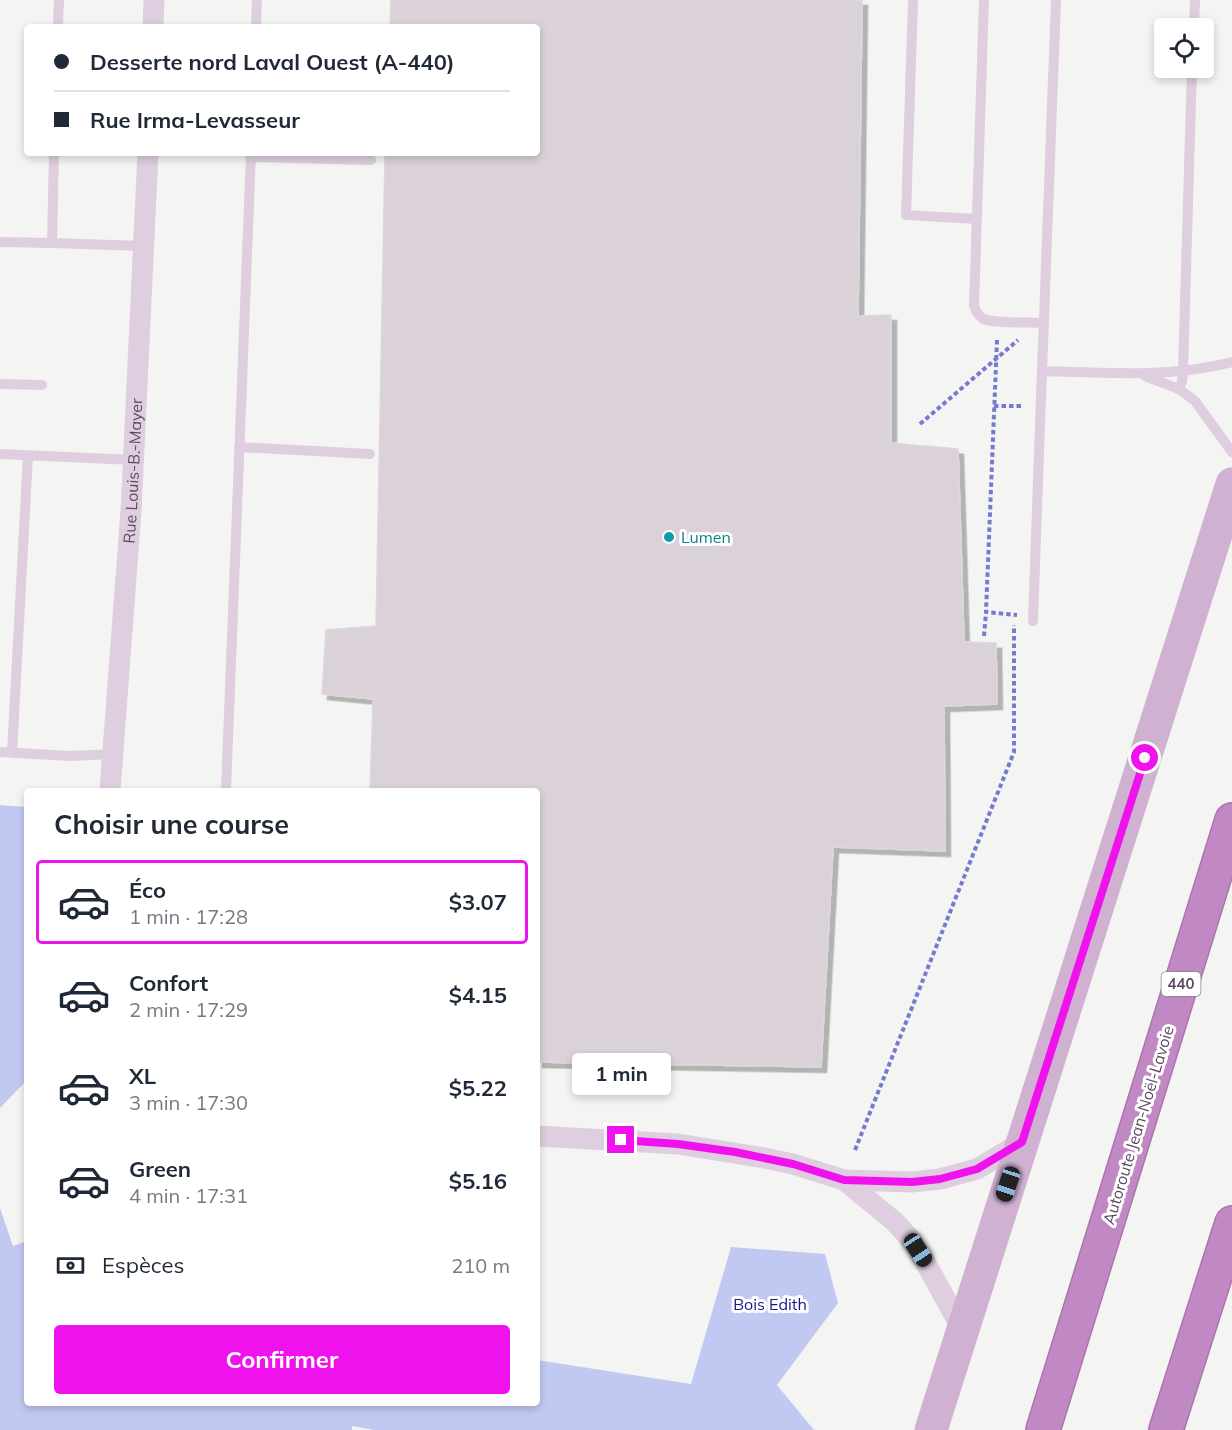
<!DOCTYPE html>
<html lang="fr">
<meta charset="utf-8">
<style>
:root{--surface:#fff;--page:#f6f6f7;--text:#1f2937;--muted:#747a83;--line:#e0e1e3;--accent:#f012ed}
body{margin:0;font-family:Mulish,sans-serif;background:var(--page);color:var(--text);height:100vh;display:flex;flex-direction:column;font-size:22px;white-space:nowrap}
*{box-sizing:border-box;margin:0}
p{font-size:20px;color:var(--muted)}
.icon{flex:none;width:33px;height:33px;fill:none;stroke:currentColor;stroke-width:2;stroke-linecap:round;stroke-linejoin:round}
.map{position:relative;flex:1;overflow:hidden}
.panel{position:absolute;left:24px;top:788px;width:516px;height:618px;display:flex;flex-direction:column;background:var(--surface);border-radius:6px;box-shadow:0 3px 9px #0003}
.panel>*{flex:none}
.hud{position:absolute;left:24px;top:24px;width:516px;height:132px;border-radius:6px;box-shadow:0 3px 9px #0003;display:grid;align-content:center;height:132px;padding:0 30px;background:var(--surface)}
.tools{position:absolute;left:1154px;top:18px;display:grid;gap:12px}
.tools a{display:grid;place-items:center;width:60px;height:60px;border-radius:6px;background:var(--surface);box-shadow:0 3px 9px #0003;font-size:30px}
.end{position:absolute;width:27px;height:27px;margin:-14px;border:8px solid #f012ed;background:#fff;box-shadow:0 0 0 3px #fff}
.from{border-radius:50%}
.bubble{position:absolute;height:42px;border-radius:6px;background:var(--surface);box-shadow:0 3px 9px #0003;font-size:20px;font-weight:700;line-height:42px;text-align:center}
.car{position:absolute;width:18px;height:36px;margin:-18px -9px;border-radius:8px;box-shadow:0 0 4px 2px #0007;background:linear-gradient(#222 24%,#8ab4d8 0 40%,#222 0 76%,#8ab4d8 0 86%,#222 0)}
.hud b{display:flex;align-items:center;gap:21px;height:57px;font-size:22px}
.hud b+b{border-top:2px solid var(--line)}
.hud i{width:15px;height:15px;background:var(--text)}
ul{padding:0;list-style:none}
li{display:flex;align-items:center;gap:18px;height:84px;margin:0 12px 9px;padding:0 18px;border:3px solid transparent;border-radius:6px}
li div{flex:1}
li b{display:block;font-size:22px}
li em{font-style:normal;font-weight:700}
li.selected{border-color:var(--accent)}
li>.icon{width:54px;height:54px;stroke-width:1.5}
h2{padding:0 30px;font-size:27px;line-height:72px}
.pay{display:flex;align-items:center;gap:15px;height:66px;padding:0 30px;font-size:22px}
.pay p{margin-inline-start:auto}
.primary-button{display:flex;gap:12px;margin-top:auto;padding:12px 30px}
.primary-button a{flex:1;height:69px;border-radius:6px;background:var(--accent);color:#fff;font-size:24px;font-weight:700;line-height:69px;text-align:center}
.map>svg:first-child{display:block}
</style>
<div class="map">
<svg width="1232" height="1430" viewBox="0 0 1232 1430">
<defs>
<filter id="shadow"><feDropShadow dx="5.5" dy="5.5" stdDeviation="0" flood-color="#0004"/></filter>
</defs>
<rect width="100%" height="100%" fill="#f4f5f3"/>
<path fill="#c1c9f3" d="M0,805L27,807V1080L0,1108Z
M0,1208L13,1246L27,1241V1402H537V1360L691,1384L731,1247L825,1254L838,1303L777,1385L814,1430H374L352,1426V1430H0Z"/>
<path fill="#dad1d9" stroke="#ded6dd" stroke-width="1.5" filter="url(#shadow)" d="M391,0H862L858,316L891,315V443L958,449L964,642L996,643L997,704L944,706L945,851L833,847L821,1067L537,1062V790H370L373,699L322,694L326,630L376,626L385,153H537V27H390Z"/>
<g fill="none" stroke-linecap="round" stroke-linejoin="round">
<g stroke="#ad73af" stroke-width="36">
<path id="motorway" d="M1043,1430L1232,820
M1166,1430L1232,1223"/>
</g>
<path stroke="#767ad3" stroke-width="4" stroke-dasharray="4.5 3" stroke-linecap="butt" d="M997,340L986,612L1017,615
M994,406H1023
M920,424L1018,340
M984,636L986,612
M855,1150L1014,752V625"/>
<path stroke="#decedf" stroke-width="10" d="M913,0L906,215L977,219
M984,0L974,306C976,311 977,315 982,318C991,324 1030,322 1044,323
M1056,0L1042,371C1106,373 1169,378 1232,362
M58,27L59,0
M256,27L257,0
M1194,28L1195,0
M54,153L52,243L144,246
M251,157L371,160
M0,242L52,243
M1145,376L1179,389L1195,401L1232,452
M0,384L42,385
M1179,389L1182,381L1183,371L1192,68
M239,447L370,454
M0,454L134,460
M1033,621L1042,371
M0,752L70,756L113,754
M12,753L28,455
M226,790L251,153"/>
<g stroke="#decedf" stroke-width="21">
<path d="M153,27L154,0"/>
<path id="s1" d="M110,790L131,511L148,153"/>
<path d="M537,1136L678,1144L764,1158L793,1164L844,1180L912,1182L940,1179L977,1169L1022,1142"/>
<path d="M844,1180L895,1222L911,1240L924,1260L962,1329"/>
</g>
<path stroke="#d0b1d2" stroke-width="33" d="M931,1430L1232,484"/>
<use href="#motorway" stroke="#c189c3" stroke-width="33"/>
</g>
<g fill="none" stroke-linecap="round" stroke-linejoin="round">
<path stroke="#f012ed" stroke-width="8" d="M621,1140L678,1144L735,1152L793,1164L844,1180L912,1182L940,1179L977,1169L1022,1142L1145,758"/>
</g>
<circle fill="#0f9aa8" stroke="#fff" stroke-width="2" cx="669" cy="537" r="6"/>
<g text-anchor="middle" stroke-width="6" stroke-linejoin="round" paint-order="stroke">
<rect fill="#fff" stroke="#8f8090" stroke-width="1.5" x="1161.5" y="972" width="39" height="24" rx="4.5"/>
<g font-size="15" font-weight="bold" fill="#5f4961">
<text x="1181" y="989">440</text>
</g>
<g font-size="16" fill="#5f4961" stroke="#fff">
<text dy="6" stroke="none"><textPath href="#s1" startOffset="320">Rue Louis-B.-Mayer</textPath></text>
<text transform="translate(1138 1125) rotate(-73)" y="6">Autoroute Jean-Noël-Lavoie</text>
</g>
<g font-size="16" fill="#0d838f" stroke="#fff" text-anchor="start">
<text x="681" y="543">Lumen</text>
</g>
<g font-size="16" fill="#131989" stroke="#fff">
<text x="770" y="1310">Bois Edith</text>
</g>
</g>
</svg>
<div class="tools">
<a><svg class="icon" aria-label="locate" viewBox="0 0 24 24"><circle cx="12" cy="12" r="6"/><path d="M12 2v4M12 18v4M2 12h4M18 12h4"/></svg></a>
</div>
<i class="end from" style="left:1145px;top:758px"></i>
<i class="end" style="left:621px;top:1140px"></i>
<div class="bubble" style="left:572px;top:1053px;width:99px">1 min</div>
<i class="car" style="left:1008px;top:1184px;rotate:198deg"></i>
<i class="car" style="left:918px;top:1250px;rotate:147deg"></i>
<div class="hud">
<b><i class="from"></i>Desserte nord Laval Ouest (A-440)</b>
<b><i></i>Rue Irma-Levasseur</b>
</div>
<section class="panel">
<h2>Choisir une course</h2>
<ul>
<li class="selected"><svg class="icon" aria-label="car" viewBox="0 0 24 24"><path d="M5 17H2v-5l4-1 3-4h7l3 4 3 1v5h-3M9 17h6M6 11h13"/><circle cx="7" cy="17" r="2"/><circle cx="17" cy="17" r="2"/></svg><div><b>Éco</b><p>1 min · 17:28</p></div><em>$3.07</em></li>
<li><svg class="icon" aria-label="car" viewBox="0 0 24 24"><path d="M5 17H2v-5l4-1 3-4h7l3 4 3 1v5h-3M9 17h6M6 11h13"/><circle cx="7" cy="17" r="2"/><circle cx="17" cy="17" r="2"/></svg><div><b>Confort</b><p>2 min · 17:29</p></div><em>$4.15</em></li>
<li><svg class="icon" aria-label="car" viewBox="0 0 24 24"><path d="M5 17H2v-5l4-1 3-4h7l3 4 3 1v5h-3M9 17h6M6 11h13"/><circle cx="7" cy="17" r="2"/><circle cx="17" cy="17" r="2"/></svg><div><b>XL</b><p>3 min · 17:30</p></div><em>$5.22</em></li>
<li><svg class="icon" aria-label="car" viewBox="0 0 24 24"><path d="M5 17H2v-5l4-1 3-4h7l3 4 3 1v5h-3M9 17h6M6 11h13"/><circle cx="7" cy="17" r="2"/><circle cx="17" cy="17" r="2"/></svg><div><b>Green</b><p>4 min · 17:31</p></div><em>$5.16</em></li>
</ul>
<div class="pay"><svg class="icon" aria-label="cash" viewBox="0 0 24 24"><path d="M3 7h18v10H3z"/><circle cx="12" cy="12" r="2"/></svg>Espèces<p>210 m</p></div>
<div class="primary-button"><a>Confirmer</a></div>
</section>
</div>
